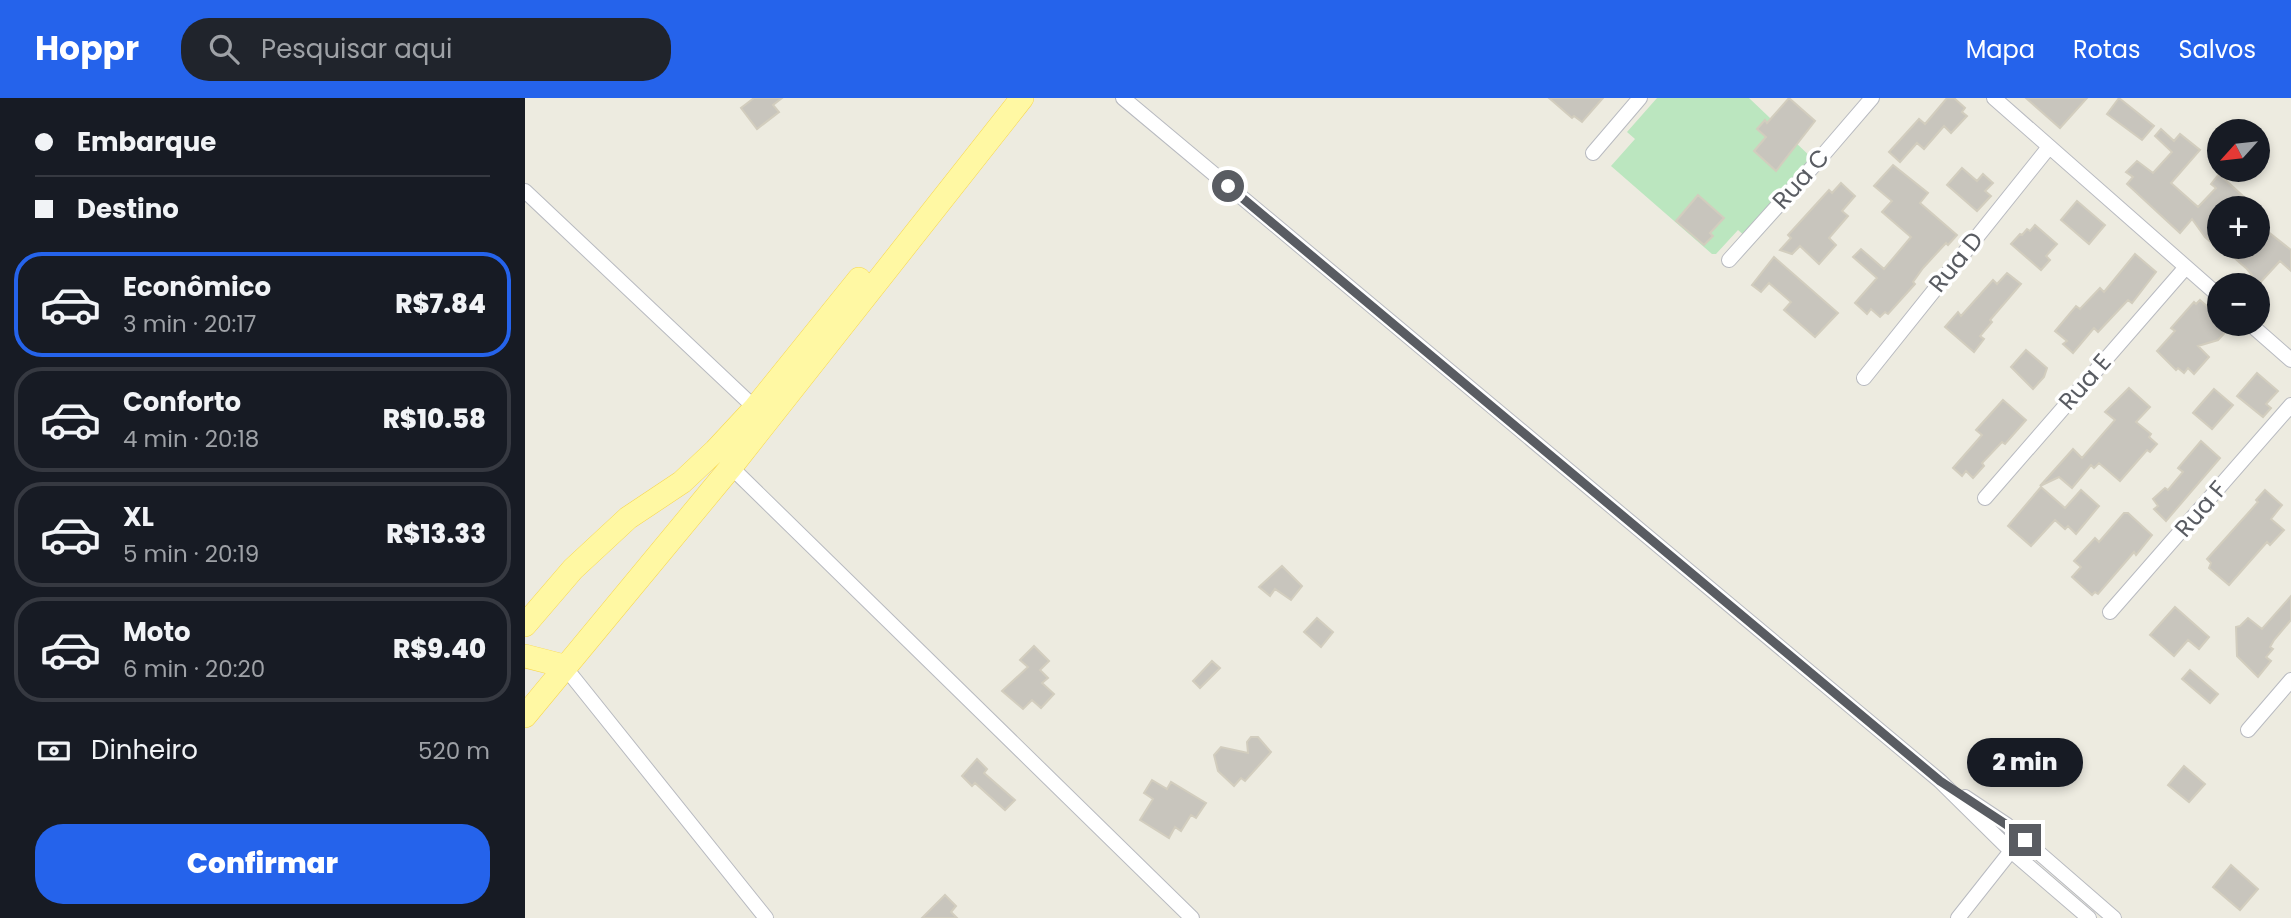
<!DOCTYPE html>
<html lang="pt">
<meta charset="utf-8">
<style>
:root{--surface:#171b24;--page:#20242c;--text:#f1f3f6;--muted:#9ea1a6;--line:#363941;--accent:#2563eb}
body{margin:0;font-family:Poppins,sans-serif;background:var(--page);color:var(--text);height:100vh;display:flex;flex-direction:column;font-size:26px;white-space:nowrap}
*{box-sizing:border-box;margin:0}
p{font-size:23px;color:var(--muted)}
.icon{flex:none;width:38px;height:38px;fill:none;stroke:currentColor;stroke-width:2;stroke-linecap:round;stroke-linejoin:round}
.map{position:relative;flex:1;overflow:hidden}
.details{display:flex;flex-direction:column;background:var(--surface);width:525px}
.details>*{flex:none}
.banner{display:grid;align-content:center;height:154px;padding:0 35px;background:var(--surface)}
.needle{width:46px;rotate:243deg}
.tools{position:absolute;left:1682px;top:21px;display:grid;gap:14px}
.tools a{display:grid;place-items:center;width:63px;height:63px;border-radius:50%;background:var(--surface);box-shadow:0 4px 10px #0003;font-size:35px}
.end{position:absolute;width:32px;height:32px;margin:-16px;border:9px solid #595c62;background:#fff;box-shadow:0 0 0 4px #fff}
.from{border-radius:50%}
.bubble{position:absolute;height:49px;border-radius:24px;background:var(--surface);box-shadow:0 4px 10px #0003;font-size:23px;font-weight:800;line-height:49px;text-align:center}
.banner b{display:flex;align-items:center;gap:24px;height:66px;font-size:26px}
.banner b+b{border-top:2px solid var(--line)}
.banner i{width:18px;height:18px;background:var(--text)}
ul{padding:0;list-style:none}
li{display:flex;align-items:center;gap:21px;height:105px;margin:0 14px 10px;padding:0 21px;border:4px solid var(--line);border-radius:28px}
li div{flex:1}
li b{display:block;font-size:26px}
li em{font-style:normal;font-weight:800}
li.on{border-color:var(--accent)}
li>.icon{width:63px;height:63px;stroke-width:1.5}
.pay{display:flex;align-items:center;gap:18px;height:77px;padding:0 35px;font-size:26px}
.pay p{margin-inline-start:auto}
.button{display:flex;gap:14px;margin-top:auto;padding:14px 35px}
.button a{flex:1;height:80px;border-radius:28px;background:var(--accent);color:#fff;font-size:28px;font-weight:800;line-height:80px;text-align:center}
header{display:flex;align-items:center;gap:42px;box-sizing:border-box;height:98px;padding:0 35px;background:var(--accent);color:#fff}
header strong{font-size:33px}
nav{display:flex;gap:38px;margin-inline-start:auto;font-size:24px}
.search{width:490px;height:63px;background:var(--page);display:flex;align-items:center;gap:18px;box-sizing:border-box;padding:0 24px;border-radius:28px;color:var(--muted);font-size:26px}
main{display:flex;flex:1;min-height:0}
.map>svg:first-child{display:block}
</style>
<header>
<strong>Hoppr</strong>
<div class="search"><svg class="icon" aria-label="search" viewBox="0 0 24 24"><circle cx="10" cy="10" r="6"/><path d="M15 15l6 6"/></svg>Pesquisar aqui</div>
<nav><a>Mapa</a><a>Rotas</a><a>Salvos</a></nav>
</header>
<main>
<section class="details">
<div class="banner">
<b><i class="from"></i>Embarque</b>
<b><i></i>Destino</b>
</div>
<ul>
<li class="on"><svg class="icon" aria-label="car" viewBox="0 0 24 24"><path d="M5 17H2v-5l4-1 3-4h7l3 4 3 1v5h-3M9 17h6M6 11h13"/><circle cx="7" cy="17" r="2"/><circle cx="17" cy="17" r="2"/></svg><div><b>Econômico</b><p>3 min · 20:17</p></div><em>R$7.84</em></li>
<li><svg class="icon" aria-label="car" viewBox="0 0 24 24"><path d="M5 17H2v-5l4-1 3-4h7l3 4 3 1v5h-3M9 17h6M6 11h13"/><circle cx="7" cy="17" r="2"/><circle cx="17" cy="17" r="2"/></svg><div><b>Conforto</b><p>4 min · 20:18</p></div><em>R$10.58</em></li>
<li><svg class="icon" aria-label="car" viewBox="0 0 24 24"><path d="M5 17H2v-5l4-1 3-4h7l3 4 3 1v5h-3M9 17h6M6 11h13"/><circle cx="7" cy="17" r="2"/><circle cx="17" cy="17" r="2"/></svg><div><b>XL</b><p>5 min · 20:19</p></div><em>R$13.33</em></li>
<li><svg class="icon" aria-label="car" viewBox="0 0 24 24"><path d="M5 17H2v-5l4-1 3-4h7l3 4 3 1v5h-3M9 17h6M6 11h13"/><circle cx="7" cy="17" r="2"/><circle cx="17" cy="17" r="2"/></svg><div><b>Moto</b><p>6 min · 20:20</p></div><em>R$9.40</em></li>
</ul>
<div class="pay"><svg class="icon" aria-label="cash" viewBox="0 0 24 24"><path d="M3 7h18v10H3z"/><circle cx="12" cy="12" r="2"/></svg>Dinheiro<p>520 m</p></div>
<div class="button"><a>Confirmar</a></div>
</section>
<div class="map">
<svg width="1766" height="820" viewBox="0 0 1766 820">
<rect width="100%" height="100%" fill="#edebe0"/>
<path fill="#bbe6bf" d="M1132,0H1224L1289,62L1221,139L1213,132L1191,156H1187L1086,68L1110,41L1102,34Z"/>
<path fill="#c8c5bd" stroke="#d2cdbe" stroke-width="2" d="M229,0H257L248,7L254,14L232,31L216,10Z
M1024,0H1078L1057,24L1049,18L1047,20Z
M1264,0L1290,23L1251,73L1229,53L1241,39L1232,31L1240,22L1242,25Z
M1422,0H1429L1440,10L1437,14L1442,18L1426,35L1419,28L1399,51L1392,45L1375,64L1364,54L1394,21L1400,26Z
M1501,0H1562L1535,30Z
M1594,0L1629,28L1617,42L1582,16Z
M1636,31L1649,43L1655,36L1675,52L1646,85L1673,109L1691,90L1686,86L1694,76L1731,110H1694V151L1680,139L1667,121L1655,135L1602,86L1608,79L1601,74L1612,63L1628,75L1647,54L1630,38Z
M1368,67L1403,95L1395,105L1432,137L1423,147L1421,145L1398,170L1388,184L1390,186L1363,216L1360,214L1355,219L1346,211L1342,216L1330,205L1352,180L1328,159L1336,151L1359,171L1386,139L1357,114L1367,103L1349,88Z
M1437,70L1452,83L1458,76L1468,85L1460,93L1466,98L1452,113L1422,87Z
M1316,85L1330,98L1317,113L1323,118L1304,140L1311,147L1294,166L1275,148L1267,156L1255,152L1266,140L1263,137L1304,92L1307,95Z
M1173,97L1199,120L1185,135L1188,138L1179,147L1151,123Z
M1552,103L1580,127L1564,146L1536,122Z
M1732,125L1766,152V173L1755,163L1732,188L1724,180L1727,177L1722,171L1697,149H1732Z
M1510,127L1532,146L1521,158L1525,162L1516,172L1486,146L1495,136L1497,137L1502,131L1505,133Z
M1610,156L1631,174L1607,205L1603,202L1573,234L1569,230L1548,255L1538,246L1542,243L1530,233L1551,208L1555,211L1575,190L1579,194Z
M1249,159L1313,215L1290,239L1259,212L1266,204L1244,185L1236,194L1227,187Z
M1482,175L1496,186L1465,222L1467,224L1455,238L1459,241L1449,254L1420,229L1433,214L1436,218L1468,182L1472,186Z
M1675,202L1694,219V226H1708L1693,242L1673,248L1684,259L1669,276L1663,270L1659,275L1653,270L1651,272L1632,253L1650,233L1646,230L1669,204L1671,206Z
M1501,252L1522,270L1519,279L1508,291L1486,269Z
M1732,275L1753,293L1741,306L1746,310L1738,319L1712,298Z
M1604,290L1625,309L1611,324L1626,336L1624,339L1632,346L1625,354L1622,352L1595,383L1574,365L1569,370L1566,367L1547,390L1534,379L1515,388L1548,351L1557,360L1590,322L1580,314Z
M1689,291L1708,307L1687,331L1668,315Z
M1478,302L1501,322L1480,346L1477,344L1457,365L1459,368L1448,380L1441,373L1437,378L1428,370L1457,337L1451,332Z
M1676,343L1695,360L1641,423L1629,411L1633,408L1628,401L1640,390L1643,392L1658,374L1653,370Z
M1516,389L1540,410L1556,392L1574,408L1551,436L1543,428L1540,431L1530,422L1506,448L1483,428Z
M1740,392L1757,407L1746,421L1759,432L1745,447L1742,444L1704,487L1684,470L1686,465L1682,461L1733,404L1731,402Z
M1599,415H1603L1627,437L1611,457L1609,454L1573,496L1570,494L1567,497L1547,479L1556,469L1549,463L1570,440L1574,444Z
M757,468L777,488L766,502L750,491L745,498L734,489Z
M1766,498V522L1749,542L1745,549L1748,551L1741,559L1746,563L1733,579L1712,558L1711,529L1715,528L1723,520L1737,531Z
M1650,509L1684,539L1674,551L1663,542L1649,558L1625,537Z
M792,520L808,534L796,549L779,534Z
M509,548L524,563L515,572L523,580L517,585L529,596L516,610L507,602L498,611L477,593L503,569L495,562Z
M687,563L695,570L675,590L668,583Z
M1665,572L1693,596L1685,605L1657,581Z
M726,639H733L746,654L720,683L716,680L709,688L693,673L689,657L696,649L723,655L722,644Z
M452,661L462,671L459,675L490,702L480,712L450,685L447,688L437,678Z
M1659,668L1680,686L1664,704L1643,687Z
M627,682L642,691L646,684L681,705L671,720L666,717L656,733L650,729L644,740L615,722L628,701L619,695Z
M1706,767L1733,791L1715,812L1688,789Z
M420,797L431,808L426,814L432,820H397Z"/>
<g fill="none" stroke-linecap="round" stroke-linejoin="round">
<g stroke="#b8bac0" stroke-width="16">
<path id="street" d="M598,0L1415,683L1486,753L1564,820
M1469,0L1694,198
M1068,55L1115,0
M0,93L230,310
M1204,162L1292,64L1347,0
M1725,226L1766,262
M1339,280L1524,49
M206,369L667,820
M1460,400L1661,169
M1585,514L1766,307
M39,568L241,820
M1723,632L1766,582
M1440,699L1482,727L1589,820
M1433,820L1486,753"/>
</g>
<g stroke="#f8d74e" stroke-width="24">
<path id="primary" d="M0,527L48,471L103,420L157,384L190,353L230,310L334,181
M0,558L39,568
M0,618L206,369L497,0"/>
</g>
<use href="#street" stroke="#fff" stroke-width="14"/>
<use href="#primary" stroke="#fff8a3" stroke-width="23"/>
</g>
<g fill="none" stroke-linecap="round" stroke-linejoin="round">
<path stroke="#595c62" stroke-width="9" d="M703,88L1415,683L1482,727L1500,742"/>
</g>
<g text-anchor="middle" stroke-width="7" stroke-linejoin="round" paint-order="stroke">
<g font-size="24" fill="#595c62" stroke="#fff">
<text transform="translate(1276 81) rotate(-48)" y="8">Rua C</text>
<text transform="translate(1431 164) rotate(-51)" y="8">Rua D</text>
<text transform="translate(1560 284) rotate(-49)" y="8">Rua E</text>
<text transform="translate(1676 411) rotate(-49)" y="8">Rua F</text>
</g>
</g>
</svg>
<div class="tools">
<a><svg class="needle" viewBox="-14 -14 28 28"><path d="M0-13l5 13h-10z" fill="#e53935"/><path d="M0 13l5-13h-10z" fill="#9ea1a6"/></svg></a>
<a>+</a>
<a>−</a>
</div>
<i class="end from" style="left:703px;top:88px"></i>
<i class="end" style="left:1500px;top:742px"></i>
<div class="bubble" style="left:1442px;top:640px;width:116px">2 min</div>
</div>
</main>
